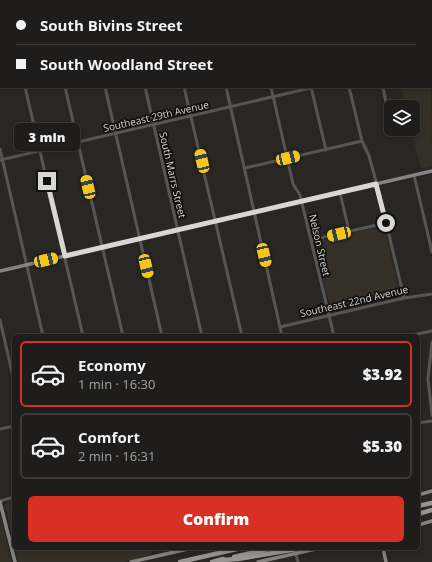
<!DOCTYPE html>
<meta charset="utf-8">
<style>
:root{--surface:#1f1d1b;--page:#272624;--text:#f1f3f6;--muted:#a1a2a3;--line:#3c3b3a;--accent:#d93025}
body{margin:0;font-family:"Open Sans",sans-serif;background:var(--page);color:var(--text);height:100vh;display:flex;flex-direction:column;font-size:15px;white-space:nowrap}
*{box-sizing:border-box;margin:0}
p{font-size:13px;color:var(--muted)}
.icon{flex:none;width:22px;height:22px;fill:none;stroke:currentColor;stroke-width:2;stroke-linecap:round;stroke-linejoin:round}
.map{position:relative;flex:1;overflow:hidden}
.details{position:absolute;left:12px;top:334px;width:408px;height:216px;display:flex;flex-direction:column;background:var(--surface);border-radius:6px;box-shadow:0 2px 6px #0003,0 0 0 1px var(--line)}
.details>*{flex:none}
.top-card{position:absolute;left:0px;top:0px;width:432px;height:88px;box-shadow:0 2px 6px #0003,0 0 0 1px var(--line);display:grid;align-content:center;height:88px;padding:0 16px;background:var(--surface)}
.buttons{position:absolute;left:384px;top:100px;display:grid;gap:8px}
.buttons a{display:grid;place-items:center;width:36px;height:36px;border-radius:6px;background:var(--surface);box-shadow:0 2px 6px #0003,0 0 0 1px var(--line);font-size:20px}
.end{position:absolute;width:18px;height:18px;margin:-9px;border:5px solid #d8d7d5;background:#111;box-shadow:0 0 0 2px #111}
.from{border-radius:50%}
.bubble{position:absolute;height:28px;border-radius:6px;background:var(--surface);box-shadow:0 2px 6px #0003,0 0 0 1px var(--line);font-size:13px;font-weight:800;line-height:28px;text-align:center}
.car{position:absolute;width:12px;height:24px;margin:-12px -6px;border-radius:5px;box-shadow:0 0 3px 1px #0007;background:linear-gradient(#f5c518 24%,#345 0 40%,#f5c518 0 76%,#345 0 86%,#f5c518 0)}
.top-card b{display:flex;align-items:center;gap:14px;height:38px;font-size:15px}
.top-card b+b{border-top:1px solid var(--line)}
.top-card i{width:10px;height:10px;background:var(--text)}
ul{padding:7px 0 0;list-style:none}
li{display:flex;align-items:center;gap:12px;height:66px;margin:0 8px 6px;padding:0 8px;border:2px solid var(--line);border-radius:6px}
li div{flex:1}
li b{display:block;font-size:15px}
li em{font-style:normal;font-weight:800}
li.on{border-color:var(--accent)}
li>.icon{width:36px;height:36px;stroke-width:1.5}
.action{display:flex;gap:8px;margin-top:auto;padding:8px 16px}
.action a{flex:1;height:46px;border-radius:6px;background:var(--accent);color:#fff;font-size:16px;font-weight:800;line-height:46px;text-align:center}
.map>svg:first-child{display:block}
</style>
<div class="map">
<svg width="432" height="562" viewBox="0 0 432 562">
<rect width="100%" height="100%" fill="#292724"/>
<path fill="#343027" d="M431,65L432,166L421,169L412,133L413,107H407L402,87H431Z
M384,226L400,296L331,312L315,242Z
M14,500V544L5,504L6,502Z
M0,514L9,551L11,562H0Z
M15,548H150L152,555L123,562H18Z"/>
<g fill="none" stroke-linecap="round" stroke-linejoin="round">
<path stroke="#575655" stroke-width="3" d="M5,0V1
M45,0V1
M206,0V1
M251,0V1
M291,0V1
M328,0V1
M362,0V1
M397,0V1
M430,0V1
M314,1L319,0
M431,4L432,8
M0,73H1
M25,87L83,336
M65,87L123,336
M105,87L162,336
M145,87L202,336
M184,87L242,336
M226,87L282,336
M271,87L293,184L300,195L334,336
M311,87L326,150
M349,87L362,141L369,156L379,192L404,298
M383,87L389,118
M0,149L43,336
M0,160L315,87
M245,168L362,141
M414,175L432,252
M340,193L349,231
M311,240L386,223
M0,320L14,381
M280,327L404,298L432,294
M408,336L432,331
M432,342L428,379L432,415
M418,423L432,421
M0,429L14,426
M0,501L14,497
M171,548L172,553
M296,554L298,562"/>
<path stroke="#868582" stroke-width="3.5" d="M0,271L432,171
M418,495L432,491
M0,502L15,562
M418,525L432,521
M383,548L386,562
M131,562L192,548
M258,562L320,548"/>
<path stroke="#999793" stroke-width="4.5" d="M418,506L432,503
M418,514L432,510
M234,557L272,548
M221,560L238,559L303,548
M180,562L241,548
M212,562L223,559"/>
</g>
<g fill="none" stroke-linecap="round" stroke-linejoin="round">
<path stroke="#d8d7d5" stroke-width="5" d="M47,181L65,256L376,184L386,223"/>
</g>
<g text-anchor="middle" stroke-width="3.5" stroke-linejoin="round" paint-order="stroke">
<g font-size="10" fill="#d8d7d5" stroke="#11100f">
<text transform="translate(156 116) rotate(-13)" y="4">Southeast 29th Avenue</text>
<text transform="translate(173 175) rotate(77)" y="4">South Marrs Street</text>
<text transform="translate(320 245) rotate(77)" y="4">Nelson Street</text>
<text transform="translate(354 301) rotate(-13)" y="4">Southeast 22nd Avenue</text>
</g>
</g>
</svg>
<div class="buttons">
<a><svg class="icon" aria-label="layers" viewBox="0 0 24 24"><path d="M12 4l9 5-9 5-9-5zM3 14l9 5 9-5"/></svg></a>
</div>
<i class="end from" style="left:386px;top:223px"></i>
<i class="end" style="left:47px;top:181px"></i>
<div class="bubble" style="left:14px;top:123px;width:66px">3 min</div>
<i class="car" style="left:288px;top:158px;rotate:77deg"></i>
<i class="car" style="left:202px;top:161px;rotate:347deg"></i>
<i class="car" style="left:88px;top:187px;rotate:347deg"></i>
<i class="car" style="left:339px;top:234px;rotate:257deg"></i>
<i class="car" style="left:264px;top:255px;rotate:167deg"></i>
<i class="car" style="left:46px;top:260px;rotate:77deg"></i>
<i class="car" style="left:146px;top:266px;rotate:167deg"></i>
<div class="top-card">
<b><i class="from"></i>South Bivins Street</b>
<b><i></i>South Woodland Street</b>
</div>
<section class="details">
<ul>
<li class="on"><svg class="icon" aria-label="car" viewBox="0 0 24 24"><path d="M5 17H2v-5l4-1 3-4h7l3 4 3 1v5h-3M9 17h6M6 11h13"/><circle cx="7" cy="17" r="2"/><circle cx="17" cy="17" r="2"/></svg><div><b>Economy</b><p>1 min · 16:30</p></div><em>$3.92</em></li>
<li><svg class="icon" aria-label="car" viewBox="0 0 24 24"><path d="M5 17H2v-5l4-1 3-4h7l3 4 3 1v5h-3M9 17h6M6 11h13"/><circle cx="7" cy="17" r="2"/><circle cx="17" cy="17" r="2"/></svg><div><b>Comfort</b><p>2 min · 16:31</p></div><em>$5.30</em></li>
</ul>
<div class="action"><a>Confirm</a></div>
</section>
</div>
